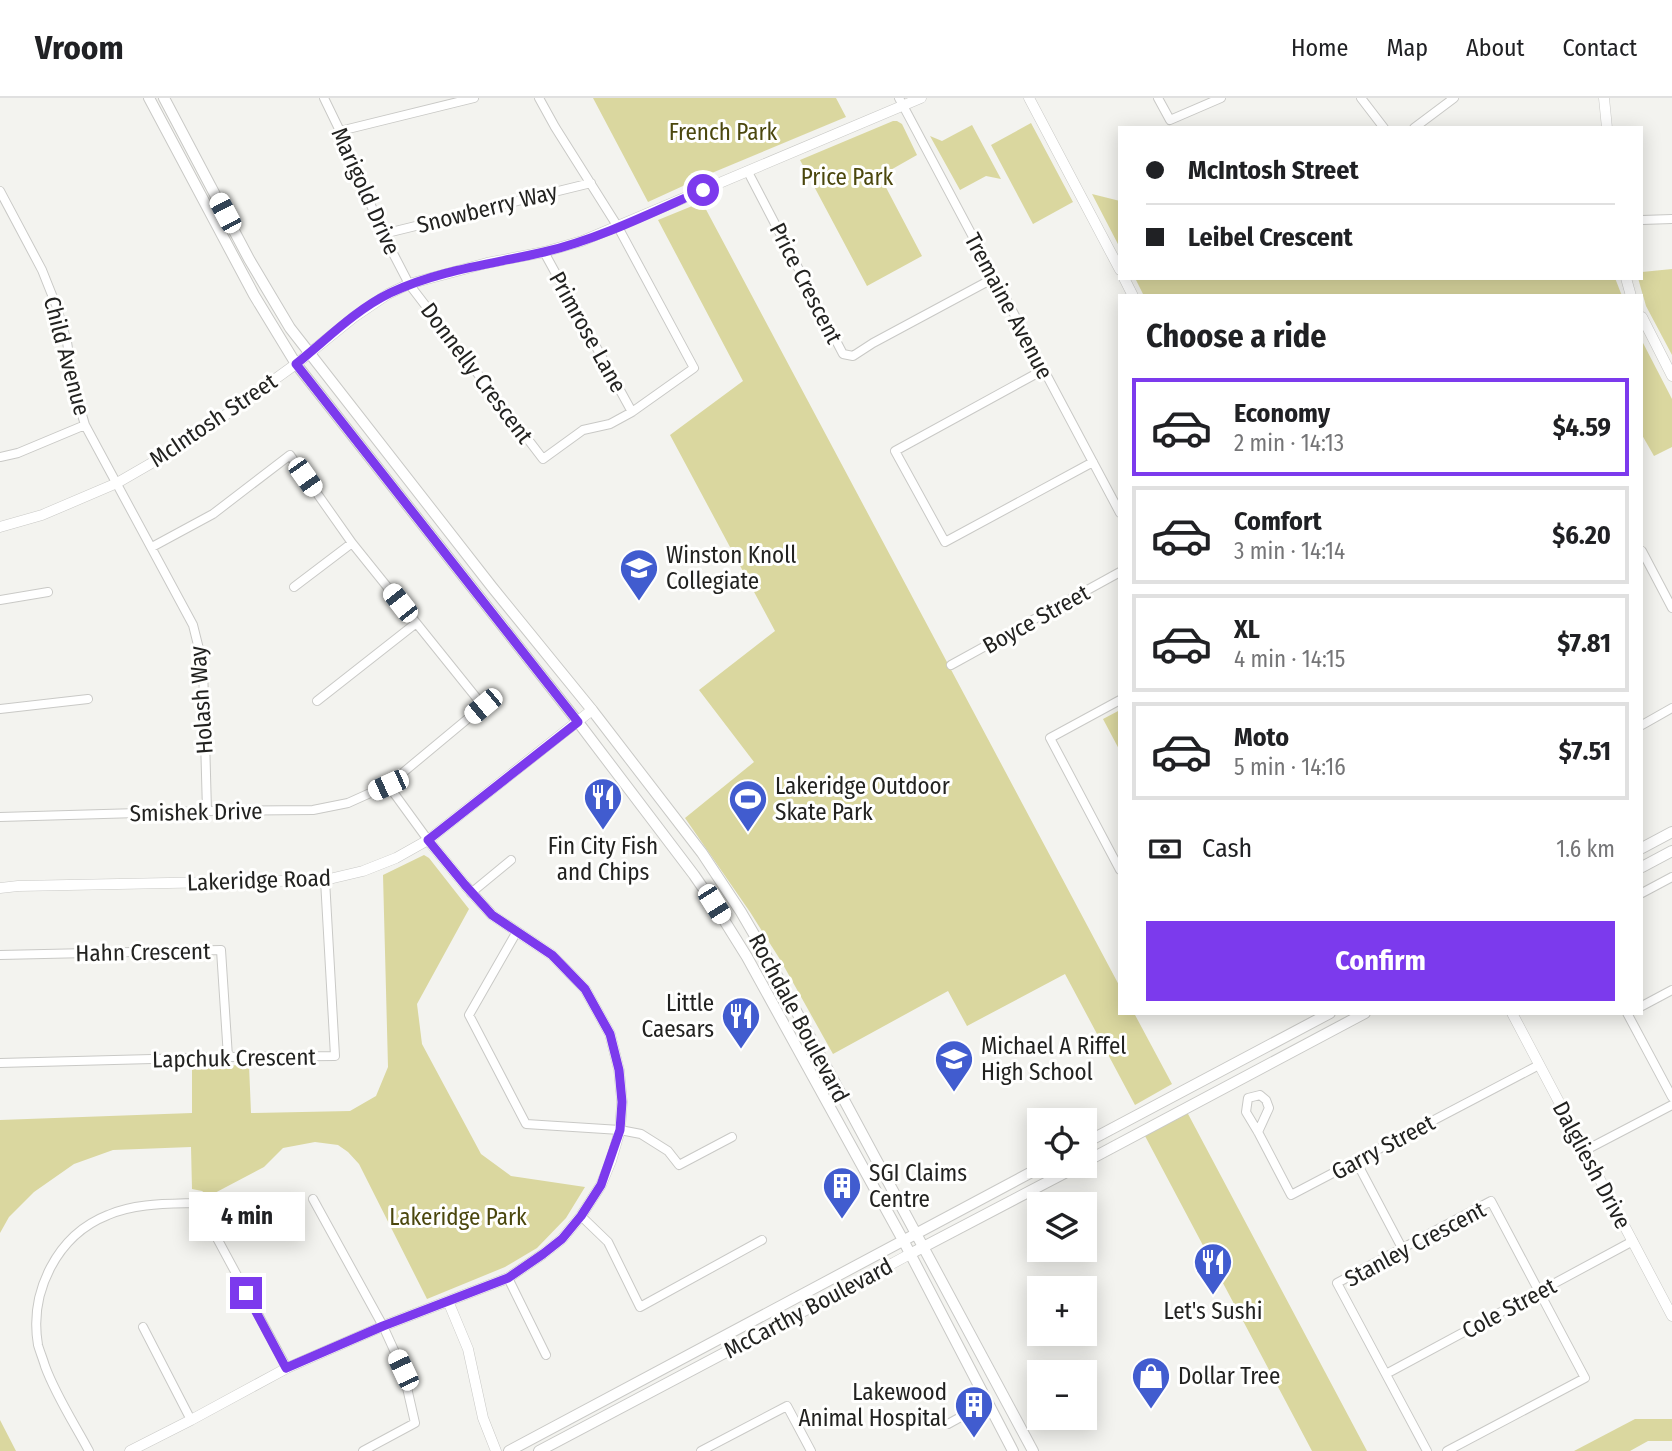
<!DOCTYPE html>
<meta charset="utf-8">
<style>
:root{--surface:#fff;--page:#f6f6f6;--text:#202124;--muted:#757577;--line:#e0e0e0;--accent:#7c3aed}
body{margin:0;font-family:"Fira Sans Condensed",sans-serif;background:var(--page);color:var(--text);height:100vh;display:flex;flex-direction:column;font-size:26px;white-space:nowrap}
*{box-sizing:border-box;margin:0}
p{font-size:23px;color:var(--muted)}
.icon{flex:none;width:38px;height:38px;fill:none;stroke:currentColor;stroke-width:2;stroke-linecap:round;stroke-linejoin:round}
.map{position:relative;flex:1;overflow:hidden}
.drawer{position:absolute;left:1118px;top:196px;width:525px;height:721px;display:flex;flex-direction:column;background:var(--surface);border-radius:0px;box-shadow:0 4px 18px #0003}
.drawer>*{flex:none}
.top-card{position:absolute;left:1118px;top:28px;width:525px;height:154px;border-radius:0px;box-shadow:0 4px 18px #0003;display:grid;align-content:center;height:154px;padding:0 28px;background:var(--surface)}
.fabs{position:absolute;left:1027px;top:1010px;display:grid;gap:14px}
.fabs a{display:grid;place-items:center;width:70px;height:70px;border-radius:0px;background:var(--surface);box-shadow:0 4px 18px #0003;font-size:35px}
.end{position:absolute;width:32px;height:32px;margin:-16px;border:9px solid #7c3aed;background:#fff;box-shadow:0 0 0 4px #fff}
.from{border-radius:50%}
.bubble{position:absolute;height:49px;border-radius:0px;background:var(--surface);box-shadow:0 4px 18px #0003;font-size:23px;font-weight:700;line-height:49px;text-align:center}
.car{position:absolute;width:21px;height:42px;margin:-21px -10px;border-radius:9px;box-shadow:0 0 5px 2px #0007;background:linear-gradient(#fff 24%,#345 0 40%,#fff 0 76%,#345 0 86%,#fff 0)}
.top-card b{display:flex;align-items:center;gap:24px;height:66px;font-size:26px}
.top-card b+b{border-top:2px solid var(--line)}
.top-card i{width:18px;height:18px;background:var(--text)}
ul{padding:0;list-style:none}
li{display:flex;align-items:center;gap:21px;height:98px;margin:0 14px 10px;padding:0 14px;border:4px solid var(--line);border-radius:0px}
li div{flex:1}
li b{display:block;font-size:26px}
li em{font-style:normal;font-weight:700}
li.current{border-color:var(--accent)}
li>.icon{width:63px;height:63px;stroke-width:1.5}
h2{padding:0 28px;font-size:32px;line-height:84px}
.pay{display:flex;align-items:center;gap:18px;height:77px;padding:0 28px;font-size:26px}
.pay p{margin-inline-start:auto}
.action{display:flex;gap:14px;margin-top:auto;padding:14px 28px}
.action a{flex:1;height:80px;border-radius:0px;background:var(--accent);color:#fff;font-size:28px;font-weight:700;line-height:80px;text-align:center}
header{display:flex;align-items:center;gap:42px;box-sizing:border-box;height:98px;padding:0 35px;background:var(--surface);border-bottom:2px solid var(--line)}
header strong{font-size:33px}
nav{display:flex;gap:38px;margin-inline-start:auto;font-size:24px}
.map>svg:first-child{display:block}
</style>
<header>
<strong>Vroom</strong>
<nav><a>Home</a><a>Map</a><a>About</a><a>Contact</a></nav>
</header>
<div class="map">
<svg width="1672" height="1353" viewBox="0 0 1672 1353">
<rect width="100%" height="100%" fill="#f3f3ef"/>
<path fill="#dad79f" d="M593,0H836L846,19L707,77L648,104Z
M893,23H897L902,26L917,57L880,78L922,158L867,188L800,62Z
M1031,25L1073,104L1033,126L991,47Z
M972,27L1001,81L986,78L960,92L930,38L942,43Z
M1092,96L1120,103V150Z
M702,104L1120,889V915H1134L1172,986L1135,1007L1065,876L967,928L948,893L833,956L781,863L750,814L685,720L754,664L699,592L775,533L670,337L743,283L658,122Z
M1672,171V257L1646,208L1638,180H1642V174Z
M1135,180H1615L1622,198H1144Z
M1642,243L1672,301V349L1654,358L1642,337Z
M1120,612V653L1103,621Z
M424,757L429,760L469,811L417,906L422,946L481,1056L511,1078L585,1089L566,1120L537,1150L505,1169L427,1201L359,1066L348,1054L338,1047L315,1044L283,1050L264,1069L209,1098L202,1093L192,1091L191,1049L113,1052L74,1066L34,1094L9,1119L0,1135V1022L192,1015V968L249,967L251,1015L350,1013L376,998L388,969L383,777Z
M1187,1014L1367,1353H1312L1145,1038Z
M1635,1321H1672V1343H1648L1630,1353H1574Z
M0,1322L16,1353H0Z"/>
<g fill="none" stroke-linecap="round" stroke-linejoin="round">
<g stroke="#c9c9c6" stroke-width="10">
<path id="minor" d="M324,0L340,33L383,136L409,186L543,361L583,332L610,326L632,314L694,270L618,129L555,29L539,0
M899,0L1120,415
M1158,0L1170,22L1221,0
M1361,0L1384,30
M1414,30L1454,0
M340,33L474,0
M748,74L843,256L853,258L873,245L994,180
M0,93L42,172L56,207L67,244L74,289L85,327L193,527L203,567L207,713
M1642,122L1672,121
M383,136L591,85
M544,154L632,314
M1043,272L895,353L945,444L1093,364
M0,359L18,355L85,327
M1642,453L1672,510
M294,489L352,445
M0,502L48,494
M951,567L1120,474
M1120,602L1050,640L1120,772
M317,603L415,526
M0,611L88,601
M1642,627L1672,610
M388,687L428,742
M0,719L207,713L313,712L348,705L388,687L483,608L352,445L290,357L213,416L152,449
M471,795L511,762
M1642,795L1672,779
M516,835L469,917L526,1026L620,1032L641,1036L668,1053L679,1067L732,1039
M0,857L221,852L228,959
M1642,908L1672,892
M1627,915L1672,999
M0,965L228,959L335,958L325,782
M1258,1034L1269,1010L1266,1002L1260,997L1248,1000L1246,1014L1258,1034L1291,1097L1539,967
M1584,1053L1672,1007
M1356,1063L1402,1150
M313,1101L383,1228L403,1272L415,1325L363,1353
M581,1118L608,1144L640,1209L762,1142
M508,1180L546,1257
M143,1229L191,1322
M1386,1276L1633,1143
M948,1326L988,1304
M89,1353C74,1325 56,1298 45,1268C43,1261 40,1254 38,1247C29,1194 57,1137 108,1117C136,1105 167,1106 198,1105L287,1270
M701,1353L787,1308L811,1353
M1427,1353L1337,1185L1491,1103L1585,1280L1447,1353"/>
</g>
<g stroke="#c9c9c6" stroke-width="11">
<path id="tertiary" d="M1029,0L1120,172
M1604,0L1607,30
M1124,180L1133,198
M1626,180L1631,198
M1642,219L1672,278
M0,429L42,417L117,385L188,344L296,266L354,219L388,196L409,186L427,181L487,165L544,154L582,143L921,0
M0,790L18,788L325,782L363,773L396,760L428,742L592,612
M1512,915L1672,1218
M851,1188L910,1156
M448,1203L468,1251L483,1320L496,1353
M130,1353L191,1322L287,1270L383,1228L508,1180L543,1156L562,1141L581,1118L601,1087L611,1063L620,1032L622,1004L619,972L610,936L585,891L552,857L492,817L465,787L428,742"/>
</g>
<g stroke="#c9c9c6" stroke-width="12">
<path id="secondary" d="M149,0L254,197L296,266L578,624L694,777L714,806L747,859L903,1142L1013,1353
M164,0L249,161L290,230L492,489L592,612L702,755L741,814L766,857L1033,1353
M1642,750L1672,734
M1642,769L1672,753
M1085,1045L1330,915
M1085,1064L1365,915
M910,1156L1078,1068
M509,1353L1043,1068
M539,1353L851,1188"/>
</g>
<use href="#minor" stroke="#fff" stroke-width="8"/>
<use href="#tertiary" stroke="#fff" stroke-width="10"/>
<use href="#secondary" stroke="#fff" stroke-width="10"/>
</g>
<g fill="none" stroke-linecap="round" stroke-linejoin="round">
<path stroke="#7c3aed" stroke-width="9" d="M246,1195L286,1270L383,1228L508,1180L543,1156L562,1141L581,1118L601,1087L620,1032L622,1004L619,972L610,936L585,891L552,857L492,817L465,787L428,742L578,624L296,266C326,242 355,212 390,195C438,172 492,166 544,154C599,141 651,115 703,92"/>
</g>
<defs>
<g id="school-pin" transform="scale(2.0125)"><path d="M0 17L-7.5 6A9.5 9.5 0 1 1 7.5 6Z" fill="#415ccf" stroke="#fffffe"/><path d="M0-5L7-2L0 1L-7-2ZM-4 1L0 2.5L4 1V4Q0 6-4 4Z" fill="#fff"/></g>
<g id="restaurant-pin" transform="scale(2.0125)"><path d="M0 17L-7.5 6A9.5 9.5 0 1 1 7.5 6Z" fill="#415ccf" stroke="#fffffe"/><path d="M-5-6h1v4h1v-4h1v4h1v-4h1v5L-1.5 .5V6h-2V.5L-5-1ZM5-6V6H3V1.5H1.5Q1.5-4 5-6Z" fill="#fff"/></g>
<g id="stadium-pin" transform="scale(2.0125)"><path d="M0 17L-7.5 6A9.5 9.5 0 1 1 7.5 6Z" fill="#415ccf" stroke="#fffffe"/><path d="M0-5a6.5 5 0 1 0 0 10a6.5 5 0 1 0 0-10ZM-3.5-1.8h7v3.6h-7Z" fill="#fff"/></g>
<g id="building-pin" transform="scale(2.0125)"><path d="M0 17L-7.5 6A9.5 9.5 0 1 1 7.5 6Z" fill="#415ccf" stroke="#fffffe"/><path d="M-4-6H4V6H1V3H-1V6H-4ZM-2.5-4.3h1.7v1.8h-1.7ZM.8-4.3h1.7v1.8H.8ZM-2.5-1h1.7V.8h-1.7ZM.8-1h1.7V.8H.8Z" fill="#fff"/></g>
<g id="shop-pin" transform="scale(2.0125)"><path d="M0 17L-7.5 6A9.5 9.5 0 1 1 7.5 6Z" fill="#415ccf" stroke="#fffffe"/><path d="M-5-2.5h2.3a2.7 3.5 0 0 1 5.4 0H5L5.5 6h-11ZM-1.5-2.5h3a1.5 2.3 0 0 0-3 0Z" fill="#fff"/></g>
</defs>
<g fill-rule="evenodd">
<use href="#school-pin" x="639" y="470"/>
<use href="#restaurant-pin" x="603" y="699"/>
<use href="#stadium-pin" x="748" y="701"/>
<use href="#restaurant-pin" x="741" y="918"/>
<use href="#school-pin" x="954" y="961"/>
<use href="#building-pin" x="842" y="1088"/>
<use href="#restaurant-pin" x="1213" y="1164"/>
<use href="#shop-pin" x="1151" y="1278"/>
<use href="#building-pin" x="974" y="1307"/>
</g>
<g text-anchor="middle" stroke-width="6" stroke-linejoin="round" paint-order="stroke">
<g font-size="23" fill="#4b470d" stroke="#fffffe">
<text x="723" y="42">French Park</text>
<text x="847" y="87">Price Park</text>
<text x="458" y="1127">Lakeridge Park</text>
</g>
<g font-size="23" fill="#222220" stroke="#fffffe">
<text transform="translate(366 93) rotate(66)" y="8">Marigold Drive</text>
<text transform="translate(487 110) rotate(-14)" y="8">Snowberry Way</text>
<text transform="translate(806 185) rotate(63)" y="8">Price Crescent</text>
<text transform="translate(1009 208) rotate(62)" y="8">Tremaine Avenue</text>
<text transform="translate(588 234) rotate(61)" y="8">Primrose Lane</text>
<text transform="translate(67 258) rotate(75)" y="8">Child Avenue</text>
<text transform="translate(477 275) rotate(53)" y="8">Donnelly Crescent</text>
<text transform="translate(213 322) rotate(-34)" y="8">McIntosh Street</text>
<text transform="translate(1036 521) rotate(-29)" y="8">Boyce Street</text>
<text transform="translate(201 602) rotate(-94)" y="8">Holash Way</text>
<text transform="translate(196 714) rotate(-1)" y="8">Smishek Drive</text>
<text transform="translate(259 782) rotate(-2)" y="8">Lakeridge Road</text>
<text transform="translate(143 854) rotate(-1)" y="8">Hahn Crescent</text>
<text transform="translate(799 920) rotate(62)" y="8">Rochdale Boulevard</text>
<text transform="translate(234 960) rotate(-1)" y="8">Lapchuk Crescent</text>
<text transform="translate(1383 1049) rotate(-28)" y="8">Garry Street</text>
<text transform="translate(1592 1067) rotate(62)" y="8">Dalgliesh Drive</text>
<text transform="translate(1415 1146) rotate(-28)" y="8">Stanley Crescent</text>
<text transform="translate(808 1210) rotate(-28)" y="8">McCarthy Boulevard</text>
<text transform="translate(1509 1210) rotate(-28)" y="8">Cole Street</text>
</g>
<g font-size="23" fill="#222220" stroke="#fffffe" text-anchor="start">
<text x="666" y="465">Winston Knoll<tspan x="666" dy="26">Collegiate</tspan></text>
<text x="775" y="696">Lakeridge Outdoor<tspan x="775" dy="26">Skate Park</tspan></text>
<text x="603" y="756" text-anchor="middle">Fin City Fish<tspan x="603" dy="26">and Chips</tspan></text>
<text x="714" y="913" text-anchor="end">Little<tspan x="714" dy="26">Caesars</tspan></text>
<text x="981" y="956">Michael A Riffel<tspan x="981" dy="26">High School</tspan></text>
<text x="869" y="1083">SGI Claims<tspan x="869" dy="26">Centre</tspan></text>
<text x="1213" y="1221" text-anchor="middle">Let's Sushi</text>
<text x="1178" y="1286">Dollar Tree</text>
<text x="947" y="1302" text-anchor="end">Lakewood<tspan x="947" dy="26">Animal Hospital</tspan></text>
</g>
</g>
</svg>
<div class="fabs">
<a><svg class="icon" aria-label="locate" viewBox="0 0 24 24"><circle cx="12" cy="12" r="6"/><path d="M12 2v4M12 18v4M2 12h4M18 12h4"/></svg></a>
<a><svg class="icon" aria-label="layers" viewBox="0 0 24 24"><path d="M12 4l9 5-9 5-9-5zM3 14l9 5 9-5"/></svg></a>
<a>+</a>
<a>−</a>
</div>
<i class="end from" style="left:703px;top:92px"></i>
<i class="end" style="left:246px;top:1195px"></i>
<div class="bubble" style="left:189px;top:1094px;width:116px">4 min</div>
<i class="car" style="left:225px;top:115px;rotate:332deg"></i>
<i class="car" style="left:305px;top:379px;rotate:145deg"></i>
<i class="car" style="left:400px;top:505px;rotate:322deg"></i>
<i class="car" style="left:483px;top:608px;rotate:230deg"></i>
<i class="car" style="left:388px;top:687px;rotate:246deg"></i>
<i class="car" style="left:714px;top:806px;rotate:148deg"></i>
<i class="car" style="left:403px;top:1272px;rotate:335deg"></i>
<div class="top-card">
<b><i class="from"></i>McIntosh Street</b>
<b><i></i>Leibel Crescent</b>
</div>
<section class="drawer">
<h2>Choose a ride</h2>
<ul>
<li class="current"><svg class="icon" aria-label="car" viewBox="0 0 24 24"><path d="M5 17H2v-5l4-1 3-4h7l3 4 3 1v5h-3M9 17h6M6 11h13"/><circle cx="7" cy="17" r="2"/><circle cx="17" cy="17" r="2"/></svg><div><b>Economy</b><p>2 min · 14:13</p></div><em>$4.59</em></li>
<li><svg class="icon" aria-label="car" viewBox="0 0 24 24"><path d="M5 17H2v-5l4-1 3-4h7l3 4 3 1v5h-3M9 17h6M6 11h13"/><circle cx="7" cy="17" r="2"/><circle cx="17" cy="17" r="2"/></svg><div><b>Comfort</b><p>3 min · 14:14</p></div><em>$6.20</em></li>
<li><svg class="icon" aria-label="car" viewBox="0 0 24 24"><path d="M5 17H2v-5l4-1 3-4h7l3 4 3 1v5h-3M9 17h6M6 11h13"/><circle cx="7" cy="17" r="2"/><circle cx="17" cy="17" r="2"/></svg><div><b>XL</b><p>4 min · 14:15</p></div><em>$7.81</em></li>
<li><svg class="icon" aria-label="car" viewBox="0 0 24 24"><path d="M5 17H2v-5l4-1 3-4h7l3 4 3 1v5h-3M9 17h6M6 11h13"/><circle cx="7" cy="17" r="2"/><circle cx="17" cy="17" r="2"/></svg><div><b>Moto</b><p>5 min · 14:16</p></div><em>$7.51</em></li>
</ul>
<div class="pay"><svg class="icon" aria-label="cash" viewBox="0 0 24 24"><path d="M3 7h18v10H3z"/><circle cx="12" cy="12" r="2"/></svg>Cash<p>1.6 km</p></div>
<div class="action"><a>Confirm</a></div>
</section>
</div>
